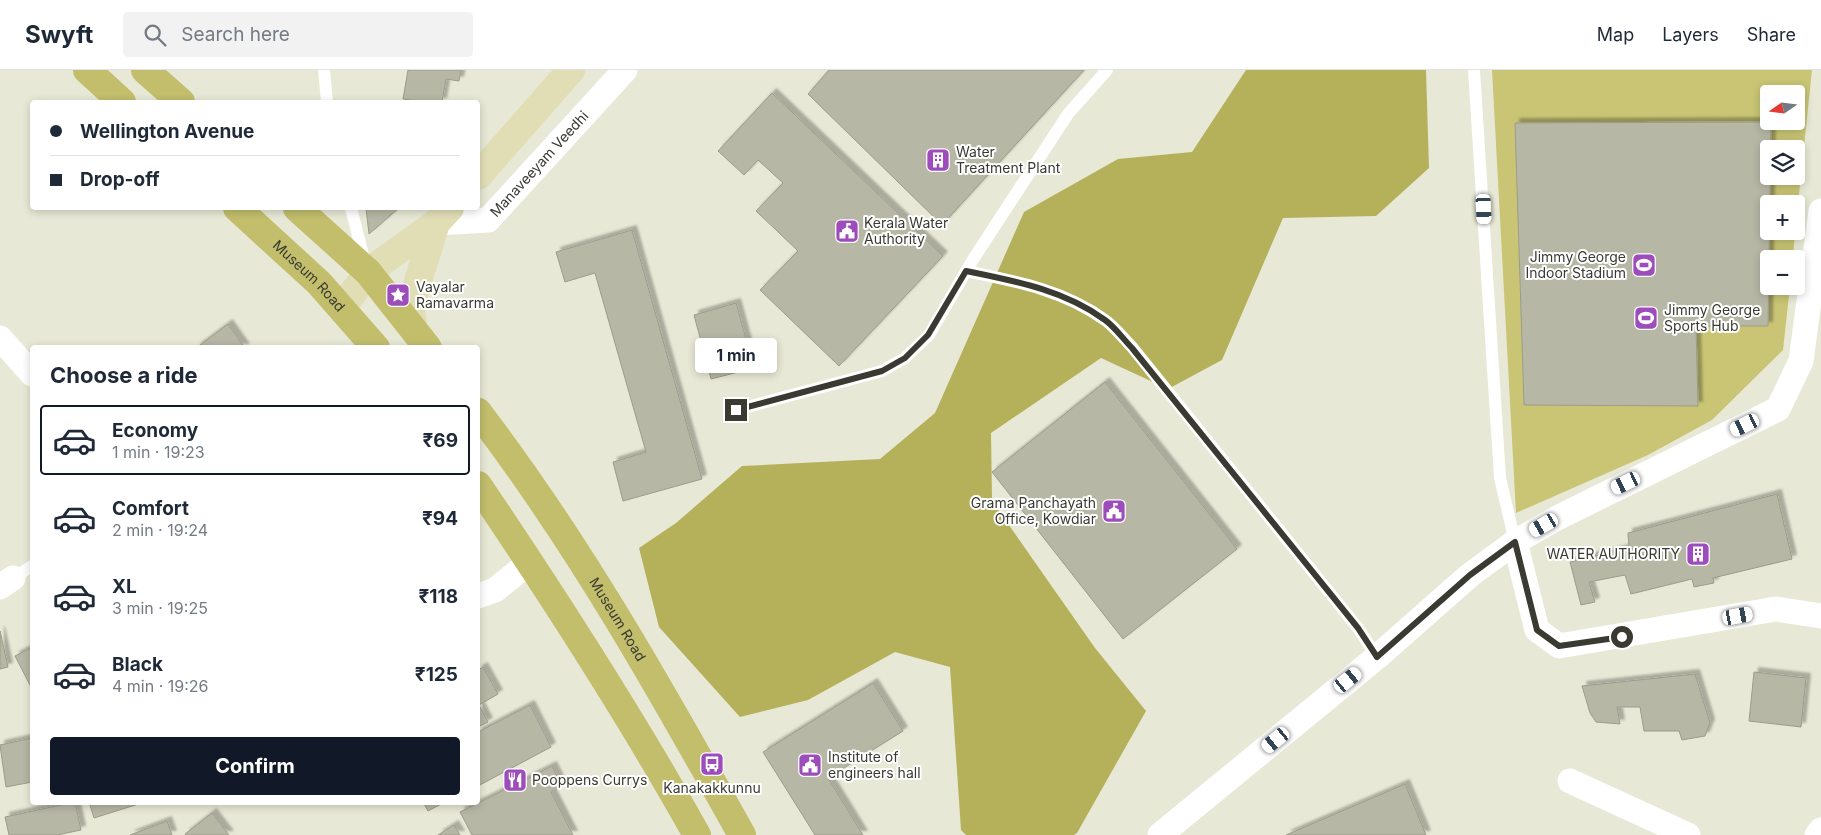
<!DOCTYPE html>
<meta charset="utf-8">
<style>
:root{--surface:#fff;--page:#f2f2f3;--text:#1f2937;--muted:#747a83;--line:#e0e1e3;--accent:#111827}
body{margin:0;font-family:Inter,sans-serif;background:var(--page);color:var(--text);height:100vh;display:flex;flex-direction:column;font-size:19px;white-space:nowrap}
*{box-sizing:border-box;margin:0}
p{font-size:16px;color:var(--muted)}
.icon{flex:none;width:28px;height:28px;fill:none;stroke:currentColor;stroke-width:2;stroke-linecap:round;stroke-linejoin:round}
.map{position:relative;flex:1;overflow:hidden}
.details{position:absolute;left:30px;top:275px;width:450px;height:460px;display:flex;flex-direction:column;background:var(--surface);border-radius:5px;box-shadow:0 2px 8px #0003}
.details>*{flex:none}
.top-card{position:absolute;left:30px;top:30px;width:450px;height:110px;border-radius:5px;box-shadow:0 2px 8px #0003;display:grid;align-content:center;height:110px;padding:0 20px;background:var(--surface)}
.needle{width:32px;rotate:256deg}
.tools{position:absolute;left:1760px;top:15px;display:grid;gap:10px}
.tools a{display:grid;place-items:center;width:45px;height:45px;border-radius:5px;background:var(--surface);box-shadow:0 2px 8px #0003;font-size:25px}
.end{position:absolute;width:22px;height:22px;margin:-11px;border:6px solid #3a3a33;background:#fff;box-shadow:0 0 0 2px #fff}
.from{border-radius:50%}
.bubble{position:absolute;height:35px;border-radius:5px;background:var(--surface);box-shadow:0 2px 8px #0003;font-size:16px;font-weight:700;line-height:35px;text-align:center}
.car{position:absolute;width:15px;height:30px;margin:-15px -8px;border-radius:6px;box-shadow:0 0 4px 1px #0007;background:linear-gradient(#fff 24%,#345 0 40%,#fff 0 76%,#345 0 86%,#fff 0)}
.top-card b{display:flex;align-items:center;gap:18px;height:48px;font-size:19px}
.top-card b+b{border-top:1px solid var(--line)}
.top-card i{width:12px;height:12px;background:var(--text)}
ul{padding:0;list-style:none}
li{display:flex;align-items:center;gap:15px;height:70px;margin:0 10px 8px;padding:0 10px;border:2px solid transparent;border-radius:5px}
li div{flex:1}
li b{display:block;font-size:19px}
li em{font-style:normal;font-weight:700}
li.current{border-color:var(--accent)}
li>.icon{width:45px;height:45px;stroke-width:1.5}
h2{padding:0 20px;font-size:22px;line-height:60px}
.action{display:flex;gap:10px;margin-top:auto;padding:10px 20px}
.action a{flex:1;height:58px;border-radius:5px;background:var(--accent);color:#fff;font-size:20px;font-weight:700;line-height:58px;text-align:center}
header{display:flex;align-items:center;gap:30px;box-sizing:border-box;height:70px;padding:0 25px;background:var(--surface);border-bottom:1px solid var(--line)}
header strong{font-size:24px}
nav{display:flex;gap:28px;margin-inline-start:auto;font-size:18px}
.search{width:350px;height:45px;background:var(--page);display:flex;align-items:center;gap:12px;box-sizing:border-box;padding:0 18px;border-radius:5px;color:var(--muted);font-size:19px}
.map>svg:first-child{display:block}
</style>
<header>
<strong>Swyft</strong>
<div class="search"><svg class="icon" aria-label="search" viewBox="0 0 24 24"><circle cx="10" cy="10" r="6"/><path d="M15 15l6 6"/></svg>Search here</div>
<nav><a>Map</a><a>Layers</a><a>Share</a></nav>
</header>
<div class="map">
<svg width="1821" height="765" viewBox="0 0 1821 765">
<defs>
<filter id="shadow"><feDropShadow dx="4.5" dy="-4.5" stdDeviation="1" flood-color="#0004"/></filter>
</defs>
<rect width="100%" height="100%" fill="#e8e8d6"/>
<path fill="#c9c575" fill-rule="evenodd" d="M1492,0H1812L1796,153V134H1769V161H1795L1793,189H1769V216H1790L1783,280L1712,350L1648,385L1516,443ZM1769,24H1796V51H1769ZM1769,79H1796V106H1769Z"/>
<path fill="#b5b15a" d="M1246,0H1426L1429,98L1376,146L1283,148L1222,290L1168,319L1101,288L991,363L992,431L1095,578L1146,641L1077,763L1074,765H966L961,760L950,597L895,582L808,630L740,647L659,557L639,478L676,453L742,396L880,389L935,343L1024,142L1118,89L1192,82Z"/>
<path fill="#b7b7a6" stroke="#9c9c8b" filter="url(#shadow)" d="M408,0H461L459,11L446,9L442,32H422L403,29Z
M829,0H1084L942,155L808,24Z
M772,23L943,186L839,296L760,220L798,181L756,141L783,113L758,90L744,105L718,81Z
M1771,52L1768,256H1696L1698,336L1524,335L1515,53Z
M366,138H399L369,164Z
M632,160L702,409L623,431L613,392L646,382L595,203L565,212L556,182Z
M736,233L754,298L711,309L694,245Z
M228,254L245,278H196Z
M1105,312L1237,479L1123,569L992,402Z
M1777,424L1792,489L1713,508L1714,513L1694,517L1692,509L1631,524L1625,505L1589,512L1595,532L1581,535L1570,492L1629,478L1628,463Z
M0,561L8,597L0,599Z
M32,577V619L15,586Z
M483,597L498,624L479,635L488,652L478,657V600Z
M1754,602L1806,608L1801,657L1749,651Z
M1695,604L1710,653L1705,666L1682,670L1679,661H1644L1640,637H1617L1620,654L1596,652L1590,643L1582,616Z
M873,613L903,661L828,708L863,765H815L763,682Z
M530,635L551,677L478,716V662Z
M32,668V712L6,717L0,675Z
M552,696L562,716L551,722L573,765H472L460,742Z
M1405,714L1426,765H1286Z
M75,732L81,760L57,765H9L5,747Z
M89,732H145L94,748Z
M423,732H445L428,741Z
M212,743L229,765H186L185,764Z
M167,751L172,765H130Z
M454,755L460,765H438Z"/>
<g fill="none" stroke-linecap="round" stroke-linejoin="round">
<path stroke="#fff" stroke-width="12" d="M324,0L327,32
M1474,0L1500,408L1515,472
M351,138L365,193
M966,201C1015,211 1064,220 1105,250C1115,257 1123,268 1132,277L1358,558L1377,587
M736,340L882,301L905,288L929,265L972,191L1068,44L1107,0
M13,508L32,496"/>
<g stroke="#fff" stroke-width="25">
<path id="s1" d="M436,153L488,150L625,0"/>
<path d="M0,268L32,304"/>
<path d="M1515,472L1537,560L1559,576L1776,539L1821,546"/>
<path d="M0,517L13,508"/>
<path d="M478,526L495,520L530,492"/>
<path d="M1570,711L1688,765"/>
<path d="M1160,765L1377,587L1470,505L1515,472L1559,447L1778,339L1801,291L1821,141"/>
<path d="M1817,765L1821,760"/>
</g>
<path stroke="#e1deb6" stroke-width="28" d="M478,106L571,0
M342,238L368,202L436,153L450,138
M413,259L411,234L436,153"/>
<g stroke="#c2be6c" stroke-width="28">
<path d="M87,0L122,32"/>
<path d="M145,0L181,32"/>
<path id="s2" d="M237,138L319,213L376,278"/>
<path d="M297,138L368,202L428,278"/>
<path id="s3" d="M478,342C579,474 661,620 742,765"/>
<path d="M478,415C555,529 630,645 697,765"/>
</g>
</g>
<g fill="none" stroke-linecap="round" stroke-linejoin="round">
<path stroke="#3a3a33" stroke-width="6" d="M736,340L882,301L905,288L928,265L966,201C1015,211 1064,220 1105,250C1115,257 1123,269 1132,278L1358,558L1377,587L1470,505L1515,472L1537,560L1559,576L1622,567"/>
</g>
<defs>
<g id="building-square" transform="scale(1.25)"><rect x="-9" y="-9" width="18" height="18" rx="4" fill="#9d4cbb" stroke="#fff"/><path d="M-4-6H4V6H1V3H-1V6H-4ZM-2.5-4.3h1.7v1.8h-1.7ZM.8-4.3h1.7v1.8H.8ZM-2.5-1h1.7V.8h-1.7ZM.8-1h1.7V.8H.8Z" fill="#fff"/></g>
<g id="civic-square" transform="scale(1.25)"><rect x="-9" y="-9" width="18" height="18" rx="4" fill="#9d4cbb" stroke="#fff"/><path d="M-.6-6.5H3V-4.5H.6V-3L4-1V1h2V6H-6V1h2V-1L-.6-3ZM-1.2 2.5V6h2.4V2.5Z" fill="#fff"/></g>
<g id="stadium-square" transform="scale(1.25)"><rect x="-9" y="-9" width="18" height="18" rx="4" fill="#9d4cbb" stroke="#fff"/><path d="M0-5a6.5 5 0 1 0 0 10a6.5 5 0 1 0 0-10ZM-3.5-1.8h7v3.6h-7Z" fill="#fff"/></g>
<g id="sight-square" transform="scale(1.25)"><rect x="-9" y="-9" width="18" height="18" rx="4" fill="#9d4cbb" stroke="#fff"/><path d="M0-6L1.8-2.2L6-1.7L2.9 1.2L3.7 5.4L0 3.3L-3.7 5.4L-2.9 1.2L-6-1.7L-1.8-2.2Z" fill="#fff"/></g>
<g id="bus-square" transform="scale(1.25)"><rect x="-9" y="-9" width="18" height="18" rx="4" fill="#9d4cbb" stroke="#fff"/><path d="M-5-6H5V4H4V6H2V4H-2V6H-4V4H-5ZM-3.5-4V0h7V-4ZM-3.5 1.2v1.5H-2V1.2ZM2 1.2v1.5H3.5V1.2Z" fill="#fff"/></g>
<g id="restaurant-square" transform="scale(1.25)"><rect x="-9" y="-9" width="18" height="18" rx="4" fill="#9d4cbb" stroke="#fff"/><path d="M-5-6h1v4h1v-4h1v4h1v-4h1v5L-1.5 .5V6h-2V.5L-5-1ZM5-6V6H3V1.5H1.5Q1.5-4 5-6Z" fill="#fff"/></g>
</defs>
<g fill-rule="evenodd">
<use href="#building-square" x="938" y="90"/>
<use href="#civic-square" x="847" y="161"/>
<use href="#stadium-square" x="1644" y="195"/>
<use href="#sight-square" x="398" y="225"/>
<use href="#stadium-square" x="1646" y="248"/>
<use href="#civic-square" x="1114" y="441"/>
<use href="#building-square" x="1698" y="484"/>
<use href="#bus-square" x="712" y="694"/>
<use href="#civic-square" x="810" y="695"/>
<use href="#restaurant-square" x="515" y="710"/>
</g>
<g text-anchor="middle" stroke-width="4" stroke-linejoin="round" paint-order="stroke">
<g font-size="14" fill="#3a3a33" stroke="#fff" text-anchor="start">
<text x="956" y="87">Water<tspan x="956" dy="16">Treatment Plant</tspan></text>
<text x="864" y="158">Kerala Water<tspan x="864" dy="16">Authority</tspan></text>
<text x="1626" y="192" text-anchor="end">Jimmy George<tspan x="1626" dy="16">Indoor Stadium</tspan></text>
<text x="416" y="222">Vayalar<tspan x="416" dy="16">Ramavarma</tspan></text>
<text x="1664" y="245">Jimmy George<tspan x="1664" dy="16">Sports Hub</tspan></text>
<text x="1096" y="438" text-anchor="end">Grama Panchayath<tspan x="1096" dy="16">Office, Kowdiar</tspan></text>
<text x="1680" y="489" text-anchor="end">WATER AUTHORITY</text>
<text x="828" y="692">Institute of<tspan x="828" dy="16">engineers hall</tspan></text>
<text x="532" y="715">Pooppens Currys</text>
<text x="712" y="723" text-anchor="middle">Kanakakkunnu</text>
</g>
<g font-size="14" fill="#3a3a33" stroke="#fff">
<text dy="5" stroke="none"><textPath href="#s1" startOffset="128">Manaveeyam Veedhi</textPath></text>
<text dy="5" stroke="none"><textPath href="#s2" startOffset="99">Museum Road</textPath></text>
<text dy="5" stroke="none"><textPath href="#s3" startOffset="250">Museum Road</textPath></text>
</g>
</g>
</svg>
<div class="tools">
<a><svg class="needle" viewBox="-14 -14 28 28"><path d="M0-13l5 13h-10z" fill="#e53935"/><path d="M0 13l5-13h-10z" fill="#747a83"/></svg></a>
<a><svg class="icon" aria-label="layers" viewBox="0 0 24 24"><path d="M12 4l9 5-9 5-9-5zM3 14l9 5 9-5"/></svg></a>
<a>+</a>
<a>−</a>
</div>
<i class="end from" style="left:1622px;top:567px"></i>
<i class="end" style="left:736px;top:340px"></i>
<div class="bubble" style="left:695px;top:268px;width:82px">1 min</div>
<i class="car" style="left:1484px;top:139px;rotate:177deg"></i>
<i class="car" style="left:1745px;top:355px;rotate:244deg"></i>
<i class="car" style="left:1626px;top:413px;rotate:244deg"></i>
<i class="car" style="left:1544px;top:455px;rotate:240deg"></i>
<i class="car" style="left:1738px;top:546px;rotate:80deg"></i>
<i class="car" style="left:1348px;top:610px;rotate:51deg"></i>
<i class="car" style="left:1276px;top:670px;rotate:231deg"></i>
<div class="top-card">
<b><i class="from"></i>Wellington Avenue</b>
<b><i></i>Drop-off</b>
</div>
<section class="details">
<h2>Choose a ride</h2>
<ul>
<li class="current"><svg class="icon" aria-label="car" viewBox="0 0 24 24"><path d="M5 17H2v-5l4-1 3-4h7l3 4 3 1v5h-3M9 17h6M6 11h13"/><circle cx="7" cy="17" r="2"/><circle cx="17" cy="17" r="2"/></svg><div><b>Economy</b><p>1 min · 19:23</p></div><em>₹69</em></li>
<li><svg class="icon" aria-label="car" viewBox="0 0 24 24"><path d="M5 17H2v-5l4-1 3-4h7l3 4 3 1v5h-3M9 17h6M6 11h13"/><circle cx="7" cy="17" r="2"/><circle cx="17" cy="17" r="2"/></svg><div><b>Comfort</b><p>2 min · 19:24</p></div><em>₹94</em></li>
<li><svg class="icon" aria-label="car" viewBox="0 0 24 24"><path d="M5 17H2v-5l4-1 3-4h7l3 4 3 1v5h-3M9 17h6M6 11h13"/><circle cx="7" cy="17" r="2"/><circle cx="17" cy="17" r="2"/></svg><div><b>XL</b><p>3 min · 19:25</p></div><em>₹118</em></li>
<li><svg class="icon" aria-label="car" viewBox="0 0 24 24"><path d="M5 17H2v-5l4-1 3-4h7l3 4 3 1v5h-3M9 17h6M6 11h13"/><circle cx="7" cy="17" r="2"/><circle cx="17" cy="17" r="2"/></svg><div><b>Black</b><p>4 min · 19:26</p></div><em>₹125</em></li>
</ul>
<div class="action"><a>Confirm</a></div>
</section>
</div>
